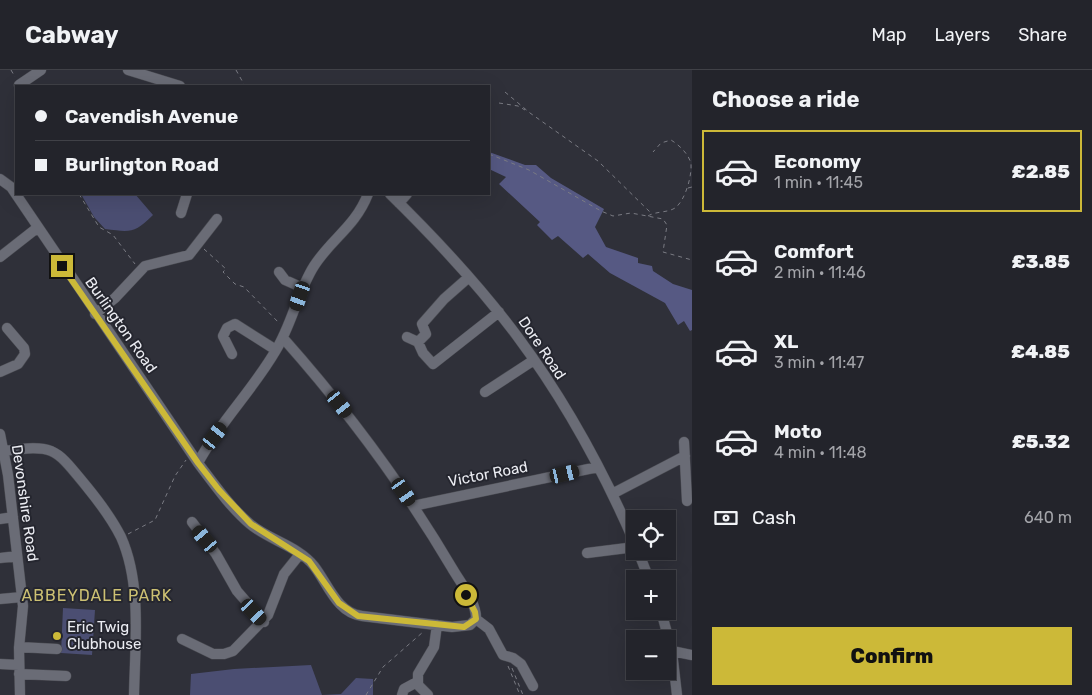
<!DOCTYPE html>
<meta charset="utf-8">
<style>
:root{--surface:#23242b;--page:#2f3037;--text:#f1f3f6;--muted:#a3a4a9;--line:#404147;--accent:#ccb938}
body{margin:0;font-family:Rubik,sans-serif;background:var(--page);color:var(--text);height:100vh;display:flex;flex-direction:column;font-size:19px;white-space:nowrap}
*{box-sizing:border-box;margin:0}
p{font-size:16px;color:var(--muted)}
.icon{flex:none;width:28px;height:28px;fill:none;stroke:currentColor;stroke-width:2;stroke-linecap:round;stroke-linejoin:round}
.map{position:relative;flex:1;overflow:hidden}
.sheet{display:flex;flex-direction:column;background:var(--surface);width:400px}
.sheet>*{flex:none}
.banner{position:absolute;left:15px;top:15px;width:475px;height:110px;border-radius:0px;box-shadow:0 5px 20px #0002,0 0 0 1px var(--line);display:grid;align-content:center;height:110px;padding:0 20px;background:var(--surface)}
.buttons{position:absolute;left:626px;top:440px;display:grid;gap:10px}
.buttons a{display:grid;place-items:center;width:50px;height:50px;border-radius:0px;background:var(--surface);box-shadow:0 5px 20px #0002,0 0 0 1px var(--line);font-size:25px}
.end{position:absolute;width:22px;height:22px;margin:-11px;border:6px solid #ccb938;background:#111;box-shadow:0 0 0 2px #111}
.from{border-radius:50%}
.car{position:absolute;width:15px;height:30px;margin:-15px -8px;border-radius:6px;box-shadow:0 0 4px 1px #0007;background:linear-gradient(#222 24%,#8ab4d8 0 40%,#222 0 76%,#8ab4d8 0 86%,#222 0)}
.banner b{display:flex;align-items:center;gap:18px;height:48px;font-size:19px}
.banner b+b{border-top:1px solid var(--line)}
.banner i{width:12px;height:12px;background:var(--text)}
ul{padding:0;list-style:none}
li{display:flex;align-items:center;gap:15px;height:82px;margin:0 10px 8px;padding:0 10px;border:2px solid transparent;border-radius:0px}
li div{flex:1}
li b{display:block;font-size:19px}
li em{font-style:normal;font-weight:800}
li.current{border-color:var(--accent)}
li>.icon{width:45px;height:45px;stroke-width:1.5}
h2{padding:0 20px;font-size:22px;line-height:60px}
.pay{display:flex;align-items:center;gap:12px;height:55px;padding:0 20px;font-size:19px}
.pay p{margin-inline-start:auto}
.button{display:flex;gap:10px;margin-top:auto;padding:10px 20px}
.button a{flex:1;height:58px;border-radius:0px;background:var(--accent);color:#111;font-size:20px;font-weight:800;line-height:58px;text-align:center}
header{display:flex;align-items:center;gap:30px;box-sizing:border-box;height:70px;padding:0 25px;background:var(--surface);border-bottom:1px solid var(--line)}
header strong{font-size:24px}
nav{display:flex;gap:28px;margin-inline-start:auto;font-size:18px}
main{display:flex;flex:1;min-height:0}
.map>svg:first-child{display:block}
</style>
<header>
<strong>Cabway</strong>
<nav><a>Map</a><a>Layers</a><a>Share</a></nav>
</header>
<main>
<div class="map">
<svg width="692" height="625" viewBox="0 0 692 625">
<rect width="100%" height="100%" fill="#2f3039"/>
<path fill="#4b4e72" d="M81,124H135L153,145C134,164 130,162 105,159L94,147Z
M63,538L95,540L92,585L61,583Z
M311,595L322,625L341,624L356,608L373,609V625H190L191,604L234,599Z"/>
<path fill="#565983" d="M489,82L525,95H536L551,108L604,139L595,157L606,177L638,188V193L652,196L653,201L673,214L692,220V260L690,261L684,251L678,255L665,233L610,203L588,184L583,188L558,166L552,170L537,155L540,152L499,114L506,107L489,99Z"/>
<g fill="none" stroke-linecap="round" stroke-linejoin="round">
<g stroke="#4a4b52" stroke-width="11">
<path id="minor" d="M128,0L180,16
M19,15L41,0
M0,109L11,117L198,393
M368,124C355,157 332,168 314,196C298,221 292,254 276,280C253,320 219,353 198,393C214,414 230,437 250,454C269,470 298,476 314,496C328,514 337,543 362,546L452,557L470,555L476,549
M390,124C435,168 479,215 517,266C564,329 604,402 635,474
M399,133L407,124
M181,143L187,124
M0,187L37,158
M279,202L285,210L303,218
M95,244L115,228L145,196L189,185L217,149
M407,267L418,272L423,283L433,294L499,242
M283,268C347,340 403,415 452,498C460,512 477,533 476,549
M418,272L426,264L422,254L444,229L469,207
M232,284L223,266L227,258L235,254L276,280
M0,302L18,294L25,284L24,278L7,258
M485,322L534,290
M0,364L8,405L23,536L19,578L20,625
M684,372L687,431
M4,381C55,374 55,378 87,417C100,433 112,449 121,467C142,514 135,574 134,625
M612,424L685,386
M413,436L598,397
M0,449L13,447
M192,452L216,484L237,521L264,552
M638,481L649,509
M587,483L635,477
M0,488L17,486
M0,529L22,527
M661,541L672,581L677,625
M476,549L489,559L503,585L513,588L521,594L533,616
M182,569L213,584H224L233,581L268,545L284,504L300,484
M19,577L57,579
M672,581L692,585
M0,594L19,595
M19,604L66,606
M402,625L404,619L417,612
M428,625L418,615V604L434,577L437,555"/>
</g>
<path stroke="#7a7b83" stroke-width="1" stroke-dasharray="4 4" stroke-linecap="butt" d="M11,0L15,7
M236,0L245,16
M505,22L530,43L598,91L652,144
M499,33L518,36L525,40
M489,84L529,100L601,141L613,146L631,143L663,149L667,155L663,182L692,190
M688,118L692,117
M79,124L99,157L113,165L135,194
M648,146C656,141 667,143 675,138C685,131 692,106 691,94C689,84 679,75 671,70L661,73L653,82
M204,179L226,199L223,202L235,214L244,217L280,254
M128,464L155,450L175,406L186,390
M508,596L520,625
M512,598L523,625
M366,625L383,597L423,562"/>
<use href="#minor" stroke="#6a6c76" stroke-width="10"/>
</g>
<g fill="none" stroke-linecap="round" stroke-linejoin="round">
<path stroke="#ccb938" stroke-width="6" d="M62,196L198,393L219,420L251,454L309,491L339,533L358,546L464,557L476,549L475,542L466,525"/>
</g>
<circle fill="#ccb938" stroke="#25262f" stroke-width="2" cx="57" cy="566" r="5"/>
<g text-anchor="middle" stroke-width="4" stroke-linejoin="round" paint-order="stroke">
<g font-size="15" fill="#ebecf2" stroke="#25262f">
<text transform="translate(121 255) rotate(55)" y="5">Burlington Road</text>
<text transform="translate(542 278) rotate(56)" y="5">Dore Road</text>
<text transform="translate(488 404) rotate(-11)" y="5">Victor Road</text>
<text transform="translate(25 433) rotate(82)" y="5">Devonshire Road</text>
</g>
<g font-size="15" fill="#ebecf2" stroke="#25262f" text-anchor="start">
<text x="67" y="562">Eric Twig<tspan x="67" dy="17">Clubhouse</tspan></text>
</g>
<g font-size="16" letter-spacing="1" fill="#cdc173" stroke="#25262f">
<text x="97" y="531">ABBEYDALE PARK</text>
</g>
</g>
</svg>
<div class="buttons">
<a><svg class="icon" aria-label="locate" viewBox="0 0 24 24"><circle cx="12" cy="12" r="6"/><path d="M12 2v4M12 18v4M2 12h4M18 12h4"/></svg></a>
<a>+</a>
<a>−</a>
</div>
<i class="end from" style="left:466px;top:525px"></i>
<i class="end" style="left:62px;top:196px"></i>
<i class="car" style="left:300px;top:226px;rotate:199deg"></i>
<i class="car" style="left:340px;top:334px;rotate:141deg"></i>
<i class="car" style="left:215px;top:366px;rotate:37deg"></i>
<i class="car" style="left:565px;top:404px;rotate:77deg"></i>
<i class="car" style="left:404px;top:422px;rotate:145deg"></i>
<i class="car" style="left:205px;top:469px;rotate:320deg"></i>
<i class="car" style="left:254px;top:542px;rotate:137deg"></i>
<div class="banner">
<b><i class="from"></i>Cavendish Avenue</b>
<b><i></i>Burlington Road</b>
</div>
</div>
<section class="sheet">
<h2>Choose a ride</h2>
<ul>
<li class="current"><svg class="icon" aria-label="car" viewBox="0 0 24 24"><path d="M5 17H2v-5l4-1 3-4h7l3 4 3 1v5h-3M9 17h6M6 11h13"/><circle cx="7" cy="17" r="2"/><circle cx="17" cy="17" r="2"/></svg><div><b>Economy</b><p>1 min · 11:45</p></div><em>£2.85</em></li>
<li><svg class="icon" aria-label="car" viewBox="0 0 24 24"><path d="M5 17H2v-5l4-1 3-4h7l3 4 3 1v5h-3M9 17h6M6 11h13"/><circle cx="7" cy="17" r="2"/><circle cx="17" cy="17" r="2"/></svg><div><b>Comfort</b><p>2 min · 11:46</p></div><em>£3.85</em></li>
<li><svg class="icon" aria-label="car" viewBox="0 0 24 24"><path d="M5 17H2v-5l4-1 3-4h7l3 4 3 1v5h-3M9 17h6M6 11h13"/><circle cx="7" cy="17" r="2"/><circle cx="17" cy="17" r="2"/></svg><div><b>XL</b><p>3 min · 11:47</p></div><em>£4.85</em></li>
<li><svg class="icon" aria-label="car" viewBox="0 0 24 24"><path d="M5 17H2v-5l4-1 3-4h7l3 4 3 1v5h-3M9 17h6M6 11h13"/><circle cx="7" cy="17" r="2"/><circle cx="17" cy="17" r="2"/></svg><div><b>Moto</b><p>4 min · 11:48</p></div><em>£5.32</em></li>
</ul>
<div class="pay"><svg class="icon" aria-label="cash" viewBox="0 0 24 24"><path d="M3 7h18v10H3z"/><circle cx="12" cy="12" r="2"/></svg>Cash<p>640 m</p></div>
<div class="button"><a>Confirm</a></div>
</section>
</main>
